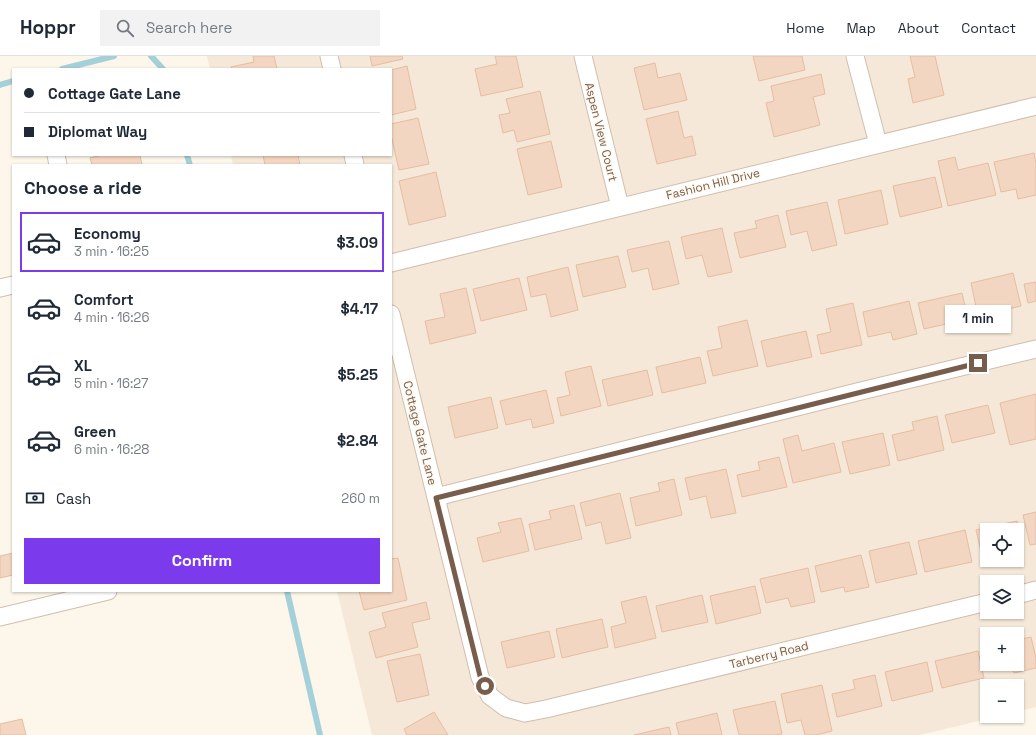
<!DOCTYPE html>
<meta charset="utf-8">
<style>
:root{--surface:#fff;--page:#f2f2f3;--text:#1f2937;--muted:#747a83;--line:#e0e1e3;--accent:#7c3aed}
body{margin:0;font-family:"Space Grotesk",sans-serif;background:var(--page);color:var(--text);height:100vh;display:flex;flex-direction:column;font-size:15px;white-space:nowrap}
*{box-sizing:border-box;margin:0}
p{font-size:13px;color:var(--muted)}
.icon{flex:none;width:22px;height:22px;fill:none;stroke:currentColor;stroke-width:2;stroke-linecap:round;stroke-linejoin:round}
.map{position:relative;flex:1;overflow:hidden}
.side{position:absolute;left:12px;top:108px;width:380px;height:428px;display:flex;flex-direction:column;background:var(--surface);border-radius:0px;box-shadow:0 1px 3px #0004}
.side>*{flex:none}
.guide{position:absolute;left:12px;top:12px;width:380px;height:88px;border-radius:0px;box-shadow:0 1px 3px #0004;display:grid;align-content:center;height:88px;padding:0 12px;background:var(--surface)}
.buttons{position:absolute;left:980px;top:467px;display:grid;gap:8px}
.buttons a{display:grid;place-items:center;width:44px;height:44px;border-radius:0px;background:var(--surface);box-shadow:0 1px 3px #0004;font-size:20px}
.end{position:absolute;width:18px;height:18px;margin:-9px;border:5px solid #795d4c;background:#fff;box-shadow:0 0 0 2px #fff}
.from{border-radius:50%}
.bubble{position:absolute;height:28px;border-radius:0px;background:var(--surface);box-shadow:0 1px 3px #0004;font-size:13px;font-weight:800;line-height:28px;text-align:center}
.guide b{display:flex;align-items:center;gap:14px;height:38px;font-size:15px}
.guide b+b{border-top:1px solid var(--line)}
.guide i{width:10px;height:10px;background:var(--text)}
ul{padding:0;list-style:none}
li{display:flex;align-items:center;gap:12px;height:60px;margin:0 8px 6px;padding:0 4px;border:2px solid transparent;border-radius:0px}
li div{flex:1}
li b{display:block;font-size:15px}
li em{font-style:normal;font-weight:800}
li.selected{border-color:var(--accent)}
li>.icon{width:36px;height:36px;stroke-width:1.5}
h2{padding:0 12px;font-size:18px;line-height:48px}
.pay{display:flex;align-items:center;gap:10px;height:44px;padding:0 12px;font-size:15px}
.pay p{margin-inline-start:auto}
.primary-button{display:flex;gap:8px;margin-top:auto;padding:8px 12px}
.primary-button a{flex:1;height:46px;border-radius:0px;background:var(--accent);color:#fff;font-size:16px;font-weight:800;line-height:46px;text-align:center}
header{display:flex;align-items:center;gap:24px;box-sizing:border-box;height:56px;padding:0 20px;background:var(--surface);border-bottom:1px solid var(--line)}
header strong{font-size:19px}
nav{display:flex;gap:22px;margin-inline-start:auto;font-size:14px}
.search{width:280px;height:36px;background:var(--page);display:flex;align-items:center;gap:10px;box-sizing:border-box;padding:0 14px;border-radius:0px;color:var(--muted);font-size:15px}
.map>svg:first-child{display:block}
</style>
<header>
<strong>Hoppr</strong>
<div class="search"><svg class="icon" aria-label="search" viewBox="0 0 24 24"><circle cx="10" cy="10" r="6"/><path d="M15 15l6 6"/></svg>Search here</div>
<nav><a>Home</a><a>Map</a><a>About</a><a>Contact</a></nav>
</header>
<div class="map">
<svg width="1036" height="679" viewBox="0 0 1036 679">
<rect width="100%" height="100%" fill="#fdf6ea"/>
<path fill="#f5e8d8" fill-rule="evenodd" d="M207,0H1036V651L1017,656V630H987V660H999L920,679H372L337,535H391V109H233L231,99H391V13H210ZM987,474H1017V504H987ZM987,526H1017V556H987ZM987,578H1017V608H987Z"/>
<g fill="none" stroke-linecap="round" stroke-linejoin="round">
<path stroke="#a4d0d9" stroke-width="6" d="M151,0L163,13
M62,13L114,0
M0,29L13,25
M187,99L190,109
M287,535L320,679"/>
</g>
<path fill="#f3d6c1" stroke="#e6bda1" d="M253,0H274L277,13H232L231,11L254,6Z
M370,0H402L403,3L372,10Z
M495,0H516L523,31L481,40L475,13L497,8Z
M753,0H802L805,14L759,25Z
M910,0H935L944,39L913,47L908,23L915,21Z
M655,7L658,22L680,17L687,44L644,54L634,12Z
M407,10L416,53L391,59V14Z
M821,18L825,38L813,41L820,69L774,81L766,47L774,45L771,30Z
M540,35L550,78L517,86L514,74L503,77L499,59L510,57L506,43Z
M678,55L684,82L692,80L696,99L657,108L646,63Z
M418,62L429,108L399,114L391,79V68Z
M551,85L562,131L528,139L517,93Z
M1034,97L1036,107V139L1018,143L1016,133L1001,136L994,106Z
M102,99H140L142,109H92L90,102Z
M263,99H298L300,109H265Z
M955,101L958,114L988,107L996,139L948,150L938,105Z
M436,116L446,160L409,169L399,125Z
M935,121L942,151L900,161L893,130Z
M881,134L888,168L845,178L838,144Z
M827,146L837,189L812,195L807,175L791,179L786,155Z
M778,159L786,191L740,202L734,177L757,172L755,165Z
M722,172L732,216L708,221L702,199L686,203L681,181Z
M669,185L679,228L653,234L648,212L632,216L627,194Z
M618,200L626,231L583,241L576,209Z
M568,211L578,254L551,261L546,238L531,241L527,221Z
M1013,217L1021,250L978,260L971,227Z
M519,222L527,254L481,265L473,233Z
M1036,226V245L1028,247L1024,228Z
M466,232L476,277L430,288L425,265L445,261L440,238Z
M962,237L968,263L924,273L918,247Z
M909,245L917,278L893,284L891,276L868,281L863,256Z
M853,247L862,289L821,298L817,279L831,276L826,253Z
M747,264L758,310L713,320L707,295L722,292L718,271Z
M806,275L812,301L767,311L761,285Z
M700,301L706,327L662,337L656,311Z
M591,310L601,350L561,360L557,342L570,339L565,316Z
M647,314L653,339L608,350L602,324Z
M546,334L554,367L533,372L531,363L506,369L500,345Z
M1036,338V383L1010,389L1000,347Z
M491,341L498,372L455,382L448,351Z
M988,349L995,377L952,387L945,359Z
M937,360L944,394L898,405L892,379L914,374L912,366Z
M883,377L890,409L850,418L842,386Z
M798,379L802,395L834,387L841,416L793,427L783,383Z
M779,401L787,431L742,441L737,419L760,414L758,406Z
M726,413L736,457L711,462L706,440L690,444L685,422Z
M674,423L682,459L636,470L630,442L660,435L658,427Z
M620,437L631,482L606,488L601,466L586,470L580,447Z
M574,449L582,483L535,494L529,468L551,463L549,455Z
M1036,456V488L1030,489L1023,459Z
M521,462L529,495L483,506L477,482L501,476L498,467Z
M1017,465L1023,495L1017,496V474H987V503L983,504L976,474Z
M965,474L972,506L925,516L918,485Z
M909,486L917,518L876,527L869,495Z
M13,497V519L0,522V500Z
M861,499L869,531L845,536L844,531L821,536L815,510Z
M398,502L407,544L364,554L359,535H391V503Z
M808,512L815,546L791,551L788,542L766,547L760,523Z
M755,530L761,557L716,568L710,540Z
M702,539L708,566L662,576L656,550Z
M646,540L656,582L615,592L611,571L626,567L621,546Z
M426,546L430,563L412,567L418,591L376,602L369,576L386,571L382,557Z
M602,563L608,591L562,602L556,573Z
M549,575L555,601L507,612L501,586Z
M1031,581L1036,602V612L1014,617L1012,608H1017V584Z
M978,595L984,622L942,632L935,605Z
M420,598L429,639L397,646L387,605Z
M927,606L933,635L892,645L885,616Z
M875,619L882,650L837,661L832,638L855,633L853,624Z
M822,629L832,675L816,679H805L801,664L787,667L781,638Z
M775,645L782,678L776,679H739L733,654Z
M434,656L448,679H407L404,673Z
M717,657L722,679H679L676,667Z
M22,663L26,679H0V668Z
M669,671L671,679H634Z"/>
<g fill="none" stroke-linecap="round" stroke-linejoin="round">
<g stroke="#d0beaf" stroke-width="19">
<path id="minor" d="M329,0L332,13
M583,0L620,151
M855,0L878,88
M56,99L58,109
M353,99L355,109
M391,207L1036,50
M0,232L13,229
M391,258L480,621L490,640L506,652L525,657L546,653L987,546
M436,441L861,335L1036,293
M1017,539L1036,534
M0,561L108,535"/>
</g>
<use href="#minor" stroke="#fff" stroke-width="17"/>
</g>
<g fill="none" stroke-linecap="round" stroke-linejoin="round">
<path stroke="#795d4c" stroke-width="5" d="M485,630L480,620L436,442L978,307"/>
</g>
<g text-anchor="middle" stroke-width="3" stroke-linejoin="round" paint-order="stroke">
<g font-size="12" fill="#795d4c" stroke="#fffaf1">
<text transform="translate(601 76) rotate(76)" y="4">Aspen View Court</text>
<text transform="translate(713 128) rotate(-14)" y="4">Fashion Hill Drive</text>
<text transform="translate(420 377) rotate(76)" y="4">Cottage Gate Lane</text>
<text transform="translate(769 599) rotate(-14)" y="4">Tarberry Road</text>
</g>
</g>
</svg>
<div class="buttons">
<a><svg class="icon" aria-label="locate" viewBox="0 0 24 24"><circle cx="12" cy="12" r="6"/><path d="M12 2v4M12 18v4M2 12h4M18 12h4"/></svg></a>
<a><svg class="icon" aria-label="layers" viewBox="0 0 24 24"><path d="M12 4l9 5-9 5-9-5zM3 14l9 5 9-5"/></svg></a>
<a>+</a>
<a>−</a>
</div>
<i class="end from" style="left:485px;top:630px"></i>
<i class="end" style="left:978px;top:307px"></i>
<div class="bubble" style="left:945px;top:249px;width:66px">1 min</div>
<div class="guide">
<b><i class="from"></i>Cottage Gate Lane</b>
<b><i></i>Diplomat Way</b>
</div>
<section class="side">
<h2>Choose a ride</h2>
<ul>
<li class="selected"><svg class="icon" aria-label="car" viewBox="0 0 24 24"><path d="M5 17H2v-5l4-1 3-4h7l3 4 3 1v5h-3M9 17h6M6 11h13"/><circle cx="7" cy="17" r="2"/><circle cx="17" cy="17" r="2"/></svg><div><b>Economy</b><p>3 min · 16:25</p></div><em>$3.09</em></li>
<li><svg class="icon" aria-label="car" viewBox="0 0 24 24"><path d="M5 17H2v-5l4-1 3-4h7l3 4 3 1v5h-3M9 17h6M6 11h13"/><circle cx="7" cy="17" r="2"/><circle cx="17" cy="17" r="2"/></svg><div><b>Comfort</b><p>4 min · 16:26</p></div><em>$4.17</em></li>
<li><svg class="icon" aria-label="car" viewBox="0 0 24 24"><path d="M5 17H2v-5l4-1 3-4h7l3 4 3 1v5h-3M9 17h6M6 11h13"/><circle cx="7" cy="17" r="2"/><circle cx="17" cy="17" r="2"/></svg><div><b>XL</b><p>5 min · 16:27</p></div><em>$5.25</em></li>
<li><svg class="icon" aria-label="car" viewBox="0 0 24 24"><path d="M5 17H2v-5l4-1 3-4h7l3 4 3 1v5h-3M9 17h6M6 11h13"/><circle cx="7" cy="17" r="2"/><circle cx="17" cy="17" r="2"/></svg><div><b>Green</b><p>6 min · 16:28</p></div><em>$2.84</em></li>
</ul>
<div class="pay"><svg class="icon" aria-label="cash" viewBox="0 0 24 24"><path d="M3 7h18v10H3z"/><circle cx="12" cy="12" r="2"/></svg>Cash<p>260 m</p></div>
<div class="primary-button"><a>Confirm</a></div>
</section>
</div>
